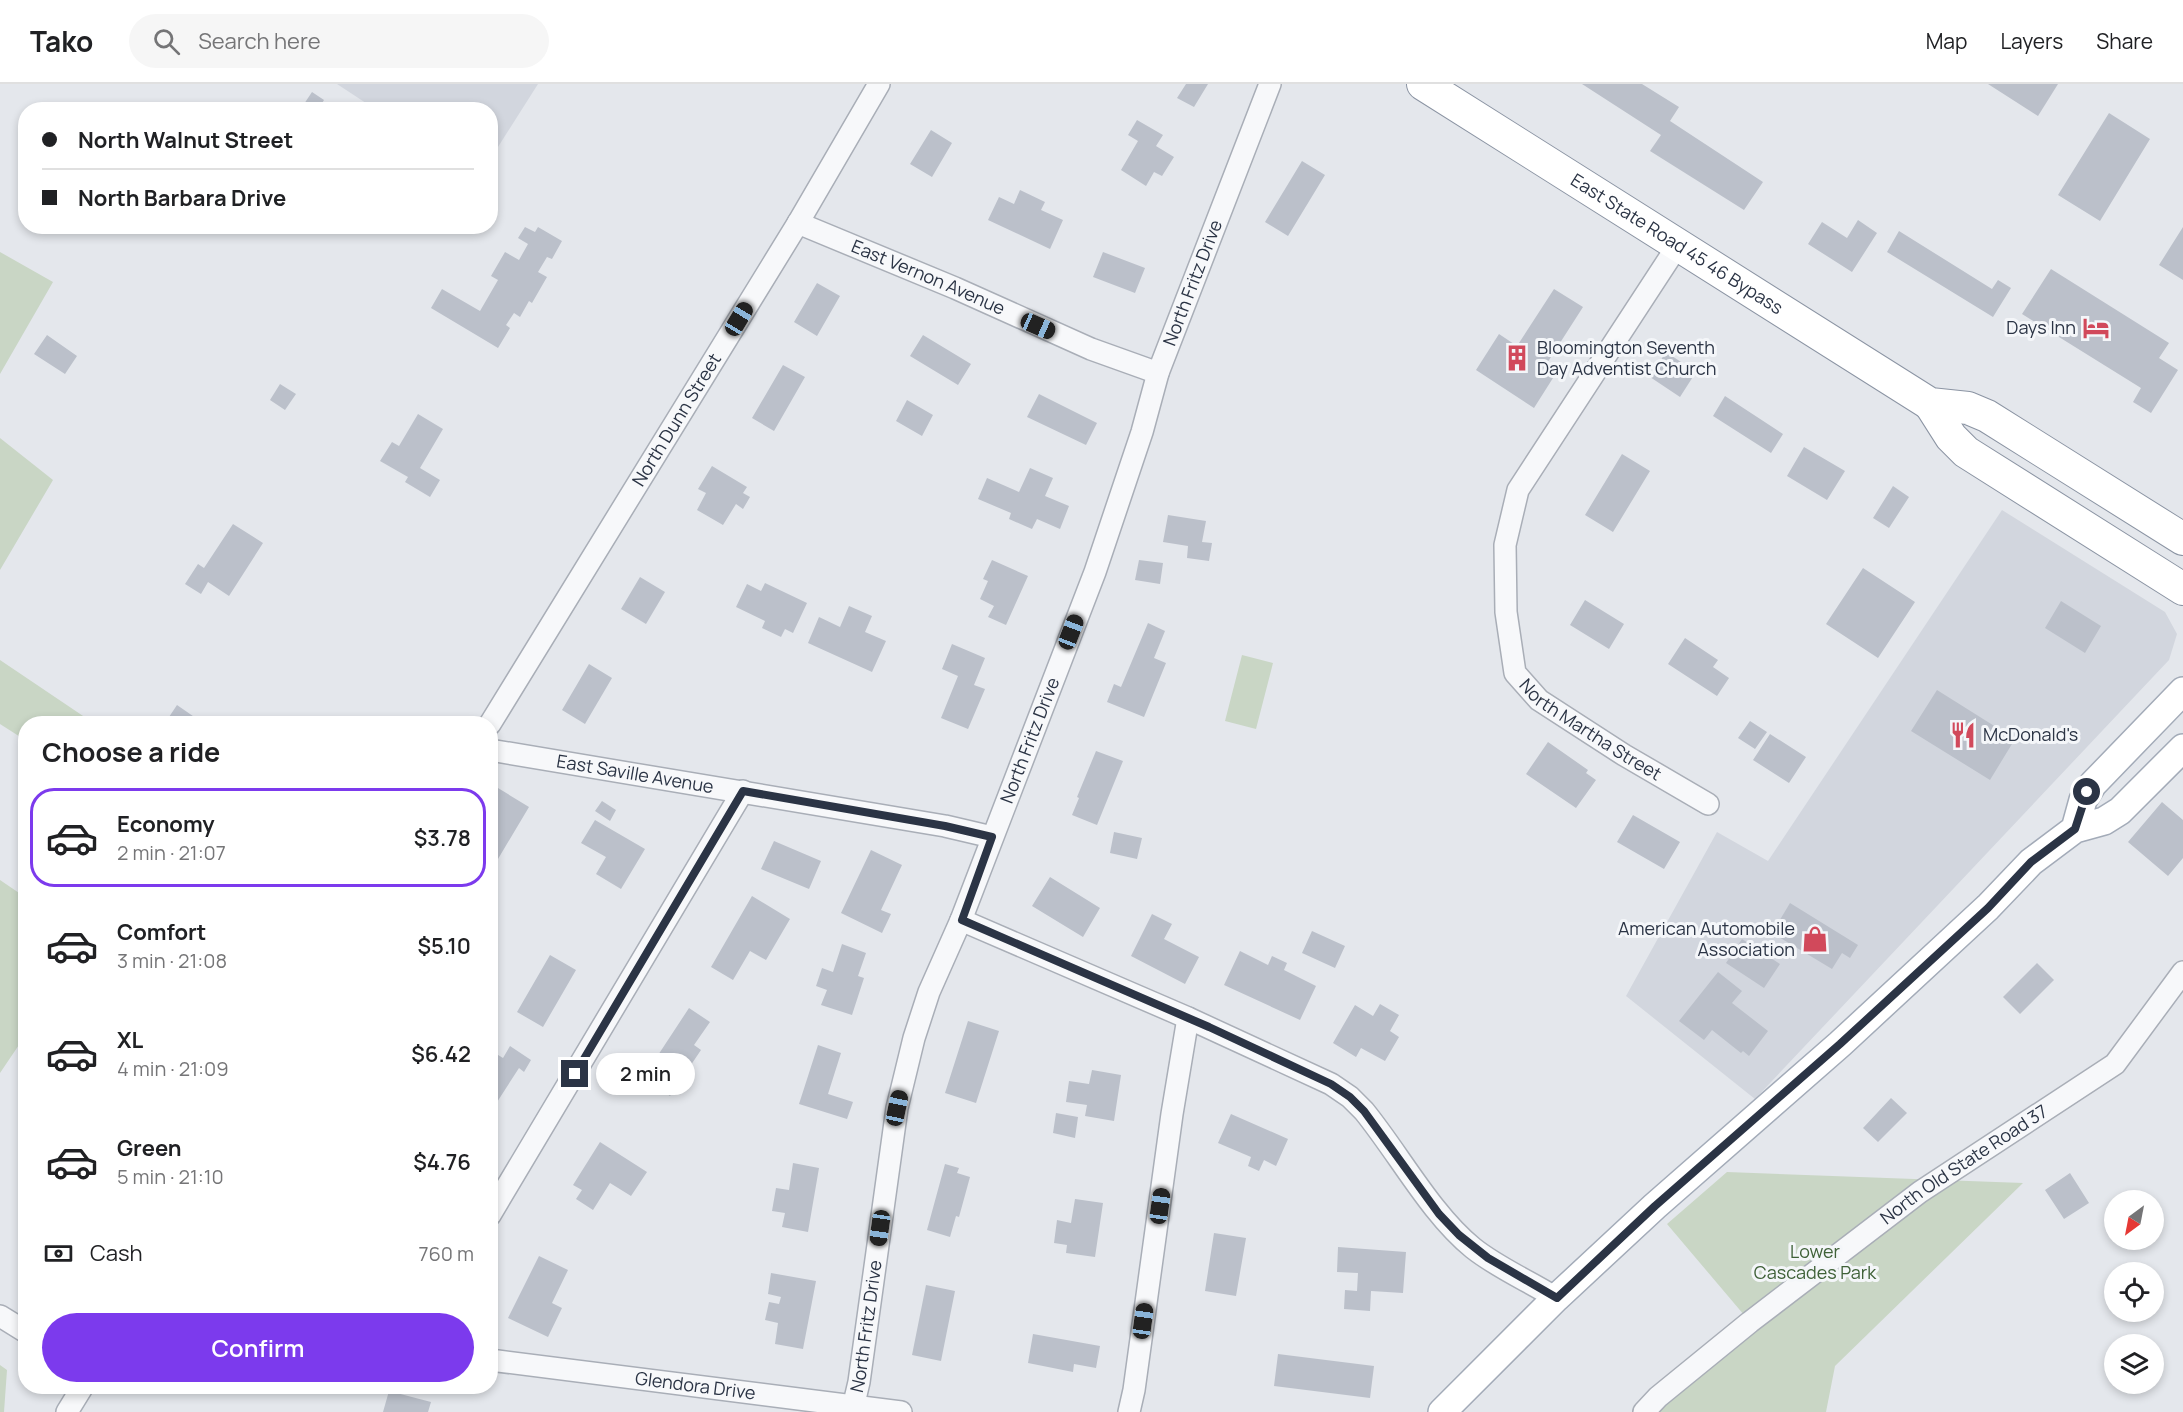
<!DOCTYPE html>
<meta charset="utf-8">
<style>
:root{--surface:#fff;--page:#f6f6f6;--text:#202124;--muted:#757577;--line:#e0e0e0;--accent:#7c3aed}
body{margin:0;font-family:Manrope,sans-serif;background:var(--page);color:var(--text);height:100vh;display:flex;flex-direction:column;font-size:22px;white-space:nowrap}
*{box-sizing:border-box;margin:0}
p{font-size:20px;color:var(--muted)}
.icon{flex:none;width:33px;height:33px;fill:none;stroke:currentColor;stroke-width:2;stroke-linecap:round;stroke-linejoin:round}
.map{position:relative;flex:1;overflow:hidden}
.drawer{position:absolute;left:18px;top:632px;width:480px;height:678px;display:flex;flex-direction:column;background:var(--surface);border-radius:24px;box-shadow:0 3px 9px #0003}
.drawer>*{flex:none}
.hud{position:absolute;left:18px;top:18px;width:480px;height:132px;border-radius:24px;box-shadow:0 3px 9px #0003;display:grid;align-content:center;height:132px;padding:0 24px;background:var(--surface)}
.needle{width:39px;rotate:212deg}
.fabs{position:absolute;left:2104px;top:1106px;display:grid;gap:12px}
.fabs a{display:grid;place-items:center;width:60px;height:60px;border-radius:50%;background:var(--surface);box-shadow:0 3px 9px #0003;font-size:30px}
.end{position:absolute;width:27px;height:27px;margin:-14px;border:8px solid #2b3445;background:#fff;box-shadow:0 0 0 3px #fff}
.from{border-radius:50%}
.bubble{position:absolute;height:42px;border-radius:21px;background:var(--surface);box-shadow:0 3px 9px #0003;font-size:20px;font-weight:600;line-height:42px;text-align:center}
.car{position:absolute;width:18px;height:36px;margin:-18px -9px;border-radius:8px;box-shadow:0 0 4px 2px #0007;background:linear-gradient(#222 24%,#8ab4d8 0 40%,#222 0 76%,#8ab4d8 0 86%,#222 0)}
.hud b{display:flex;align-items:center;gap:21px;height:57px;font-size:22px}
.hud b+b{border-top:2px solid var(--line)}
.hud i{width:15px;height:15px;background:var(--text)}
ul{padding:0;list-style:none}
li{display:flex;align-items:center;gap:18px;height:99px;margin:0 12px 9px;padding:0 12px;border:3px solid transparent;border-radius:24px}
li div{flex:1}
li b{display:block;font-size:22px}
li em{font-style:normal;font-weight:600}
li.current{border-color:var(--accent)}
li>.icon{width:54px;height:54px;stroke-width:1.5}
h2{padding:0 24px;font-size:27px;line-height:72px}
.pay{display:flex;align-items:center;gap:15px;height:66px;padding:0 24px;font-size:22px}
.pay p{margin-inline-start:auto}
.action{display:flex;gap:12px;margin-top:auto;padding:12px 24px}
.action a{flex:1;height:69px;border-radius:36px;background:var(--accent);color:#fff;font-size:24px;font-weight:600;line-height:69px;text-align:center}
header{display:flex;align-items:center;gap:36px;box-sizing:border-box;height:84px;padding:0 30px;background:var(--surface);border-bottom:2px solid var(--line)}
header strong{font-size:28px}
nav{display:flex;gap:33px;margin-inline-start:auto;font-size:21px}
.search{width:420px;height:54px;background:var(--page);display:flex;align-items:center;gap:15px;box-sizing:border-box;padding:0 21px;border-radius:33px;color:var(--muted);font-size:22px}
.map>svg:first-child{display:block}
</style>
<header>
<strong>Tako</strong>
<div class="search"><svg class="icon" aria-label="search" viewBox="0 0 24 24"><circle cx="10" cy="10" r="6"/><path d="M15 15l6 6"/></svg>Search here</div>
<nav><a>Map</a><a>Layers</a><a>Share</a></nav>
</header>
<div class="map">
<svg width="2183" height="1328" viewBox="0 0 2183 1328">
<rect width="100%" height="100%" fill="#e4e7ec"/>
<path fill="#d2d6de" d="M337,0H538L491,74L490,26L375,25Z
M2002,426L2165,528L2177,550L2169,576L1755,1015L1626,912L1717,748L1768,777Z"/>
<path fill="#c9d6c5" d="M0,168L53,198L0,290Z
M0,354L53,396L0,486Z
M1242,571L1273,579L1256,645L1225,637Z
M0,576L92,638L26,639L25,656L0,640Z
M0,796L25,813V952L0,989Z
M1727,1088L2023,1099L1835,1282L1826,1328H1656L1750,1238L1667,1140Z
M0,1281L7,1286L4,1328H0Z"/>
<path fill="#bbc0ca" d="M1186,0H1208L1194,23L1177,14Z
M1582,0H1642L1679,23L1670,37L1763,98L1744,126L1650,67L1661,51Z
M1988,0H2058L2038,32Z
M312,8L324,16L318,26H300Z
M2109,29L2150,55L2100,137L2058,111Z
M1137,36L1163,51L1156,62L1174,73L1162,92L1154,88L1146,102L1121,86L1138,57L1128,51Z
M931,46L952,59L932,93L910,80Z
M1302,77L1325,91L1288,152L1265,138Z
M1020,106L1045,118L1041,126L1063,136L1050,165L988,136L999,113L1014,120Z
M1858,136L1877,149L1852,188L1808,160L1822,138L1847,154Z
M525,143L535,148L538,143L562,157L552,175L547,173L538,188L547,193L532,219L529,217L520,233L514,229L506,241L510,244L498,264L431,224L442,205L480,227L498,196L491,192L505,168L519,176L528,160L518,154Z
M2183,143V196L2159,181Z
M1899,147L1992,205L1998,196L2011,204L1993,233L1887,168Z
M1103,168L1145,184L1135,209L1093,193Z
M2051,185L2169,259L2159,274L2178,286L2151,329L2133,318L2141,304L2022,230Z
M817,199L840,212L817,252L794,238Z
M1554,205L1583,223L1542,287L1553,294L1534,324L1476,286L1499,250L1517,262Z
M47,251L77,272L65,290L34,270Z
M923,251L971,280L958,301L910,272Z
M1666,268L1696,288L1680,313L1650,293Z
M783,281L805,293L774,347L752,334Z
M280,300L296,310L285,326L270,316Z
M1039,310L1097,339L1086,361L1027,333Z
M1725,312L1783,350L1771,369L1713,332Z
M907,316L933,331L922,352L896,337Z
M418,330L443,345L420,384L440,396L430,413L405,398L408,393L380,377L392,358L399,362Z
M1804,363L1845,387L1827,416L1787,392Z
M1622,370L1650,387L1613,448L1585,431Z
M712,382L747,403L743,409L750,413L743,425L736,420L723,441L697,426L706,409L698,405Z
M1030,384L1053,394L1045,412L1069,422L1060,445L1037,435L1032,445L1009,435L1011,429L978,415L987,394L1019,408Z
M1893,402L1909,413L1889,444L1873,434Z
M1168,431L1206,437L1202,458L1212,459L1209,477L1187,474L1188,462L1163,458Z
M233,440L263,459L229,512L208,498L201,510L185,500L198,480L204,484Z
M992,476L1028,492L1006,541L988,533L994,522L980,515L988,497L983,495Z
M1139,476L1163,479L1160,500L1135,496Z
M1863,484L1915,518L1878,574L1826,540Z
M640,493L665,508L646,540L621,525Z
M765,499L807,519L793,549L785,545L781,553L762,544L765,537L736,523L747,500L761,507Z
M1585,516L1624,540L1609,565L1570,541Z
M2061,517L2101,542L2085,569L2045,544Z
M849,522L872,532L865,548L886,557L872,588L808,559L819,533L840,543Z
M1148,539L1165,547L1154,574L1166,579L1144,633L1107,618L1114,600L1121,603Z
M1685,554L1718,576L1713,583L1729,594L1717,612L1668,580Z
M952,560L985,574L974,601L985,605L968,645L941,634L958,592L942,585Z
M589,580L612,594L585,640L562,626Z
M1937,606L2015,655L1990,696L1911,647Z
M177,621L203,639H165Z
M1750,637L1767,648L1755,665L1738,654Z
M1770,650L1806,673L1789,699L1753,676Z
M1548,658L1588,686L1586,689L1596,696L1576,724L1526,690Z
M1096,667L1123,677L1097,741L1072,731L1079,714L1077,713Z
M498,704L529,723L498,775L490,770V717Z
M602,717L616,726L610,737L595,727Z
M2162,718L2183,736V774L2168,792L2128,758Z
M1633,731L1680,758L1664,785L1617,758Z
M595,736L645,765L621,805L596,790L606,773L581,759Z
M1114,748L1142,754L1137,775L1110,769Z
M774,757L821,777L809,805L761,785Z
M871,766L902,781L881,826L891,830L882,849L841,829Z
M1050,793L1100,824L1083,853L1032,822Z
M752,812L790,835L766,876L750,867L733,896L711,883Z
M1790,819L1858,861L1850,874L1842,869L1832,885L1772,849Z
M1152,830L1172,840L1164,855L1199,873L1185,900L1131,872Z
M1312,847L1345,862L1335,884L1302,869Z
M1742,855L1780,880L1764,904L1726,879Z
M842,860L866,869L858,892L864,894L852,931L821,921L827,906L816,902L822,884L833,888Z
M1240,867L1268,881L1272,872L1287,879L1284,886L1316,902L1300,936L1224,901Z
M550,871L576,886L543,943L517,928Z
M2037,879L2054,896L2020,930L2003,913Z
M1718,888L1742,907L1732,919L1768,947L1749,972L1743,967L1741,969L1712,946L1704,956L1679,937Z
M1380,920L1399,931L1390,947L1399,953L1385,977L1361,964L1356,973L1333,959L1355,921L1373,932Z
M689,924L710,938L694,961L701,966L670,1012L643,994Z
M968,937L999,947L976,1019L945,1009Z
M818,961L841,969L828,1010L853,1018L847,1035L799,1020Z
M510,962L531,976L524,988L519,984L490,1029V966L503,974Z
M1092,986L1121,991L1114,1037L1085,1032L1087,1021L1066,1018L1069,997L1089,1000Z
M1891,1014L1907,1029L1878,1058L1863,1044Z
M1056,1029L1078,1033L1075,1054L1053,1049Z
M1231,1030L1288,1055L1276,1082L1264,1076L1259,1087L1248,1082L1251,1073L1218,1059Z
M600,1058L647,1088L631,1112L610,1099L593,1126L576,1115L582,1106L573,1101Z
M793,1079L819,1084L808,1148L782,1143L785,1129L772,1127L776,1104L789,1106Z
M945,1080L959,1084L957,1089L970,1093L959,1133L956,1132L950,1153L927,1146Z
M2070,1089L2089,1119L2064,1135L2045,1106Z
M1075,1115L1103,1119L1095,1173L1066,1169L1067,1161L1054,1159L1057,1136L1071,1139Z
M1214,1149L1246,1154L1236,1212L1205,1207Z
M1338,1163L1406,1168L1403,1209L1371,1207L1370,1227L1344,1225L1345,1206L1357,1207L1358,1189L1337,1188Z
M539,1172L568,1186L552,1219L562,1224L548,1253L508,1234Z
M771,1189L816,1197L803,1265L775,1260L778,1239L765,1236L769,1218L779,1220L781,1213L768,1210Z
M926,1201L955,1207L941,1277L912,1271Z
M1033,1250L1100,1262L1096,1284L1074,1280L1073,1288L1028,1279Z
M1278,1270L1374,1282L1370,1314L1274,1302Z
M389,1307L431,1318L428,1328H383Z"/>
<g fill="none" stroke-linecap="round" stroke-linejoin="round">
<g stroke="#a9aeb7" stroke-width="24">
<g id="minor">
<path id="s1" d="M798,139L955,204L1091,265L1158,289"/>
<path id="s2" d="M1678,161L1518,406L1505,461L1506,528L1515,589L1539,616L1624,671L1708,720"/>
<path id="s3" d="M490,640L798,139L879,0"/>
<path id="s4" d="M490,666L945,742L992,753"/>
<path d="M961,836L1188,934L1331,1000L1350,1013L1364,1027C1399,1070 1431,1130 1473,1164C1498,1184 1529,1197 1556,1214"/>
<path d="M490,1131L743,707"/>
<path d="M0,1232L26,1248"/>
<path id="s5" d="M490,1276L901,1328"/>
<path d="M67,1328L83,1302"/>
<path id="s6" d="M852,1328L859,1298L897,1024L914,954L929,908L961,836L1095,488L1142,348L1158,289L1270,0"/>
<path d="M1129,1328L1134,1306L1172,1030L1188,934"/>
<path id="s7" d="M1644,1328L1658,1313L1750,1238L1920,1108L2115,980L2183,888"/>
</g>
</g>
<g stroke="#a3abb8" stroke-width="30">
<path id="major" d="M2075,745L2083,716L2093,700L2183,607
M1442,1328L1556,1214L1655,1122L1840,960L1988,823L2031,778L2075,745L2104,737L2120,727L2183,664"/>
</g>
<g stroke="#8b94a3" stroke-width="34">
<g id="highway">
<path id="s8" d="M1423,0L1930,320L1968,324L1987,332L2183,455"/>
<path d="M1930,320L1951,353L1966,368L2183,505"/>
</g>
</g>
<use href="#minor" stroke="#f7f8fa" stroke-width="21"/>
<use href="#major" stroke="#fff" stroke-width="27"/>
<use href="#highway" stroke="#fff" stroke-width="32"/>
</g>
<g fill="none" stroke-linecap="round" stroke-linejoin="round">
<path stroke="#2b3445" stroke-width="8" d="M575,990L743,707L945,742L992,753L962,836L1209,943L1331,1000L1350,1013L1364,1027L1439,1130L1459,1151L1488,1174L1557,1214L1655,1122L1840,960L1988,824L2031,778L2075,745L2087,708"/>
</g>
<defs>
<g id="hotel-bare" transform="scale(2.07)"><path d="M-6-4.5h1.5V1H6V5H4.5V3h-9V5H-6ZM-4 0a1.8 1.8 0 1 1 3.6 0ZM.5 0V-2.5h3Q6-2.5 6 0Z" fill="#d1495b" stroke="#f4f6f9" stroke-width="2.5" paint-order="stroke"/></g>
<g id="building-bare" transform="scale(2.07)"><path d="M-4-6H4V6H1V3H-1V6H-4ZM-2.5-4.3h1.7v1.8h-1.7ZM.8-4.3h1.7v1.8H.8ZM-2.5-1h1.7V.8h-1.7ZM.8-1h1.7V.8H.8Z" fill="#d1495b" stroke="#f4f6f9" stroke-width="2.5" paint-order="stroke"/></g>
<g id="restaurant-bare" transform="scale(2.07)"><path d="M-5-6h1v4h1v-4h1v4h1v-4h1v5L-1.5 .5V6h-2V.5L-5-1ZM5-6V6H3V1.5H1.5Q1.5-4 5-6Z" fill="#d1495b" stroke="#f4f6f9" stroke-width="2.5" paint-order="stroke"/></g>
<g id="shop-bare" transform="scale(2.07)"><path d="M-5-2.5h2.3a2.7 3.5 0 0 1 5.4 0H5L5.5 6h-11ZM-1.5-2.5h3a1.5 2.3 0 0 0-3 0Z" fill="#d1495b" stroke="#f4f6f9" stroke-width="2.5" paint-order="stroke"/></g>
</defs>
<g fill-rule="evenodd">
<use href="#hotel-bare" x="2096" y="244"/>
<use href="#building-bare" x="1517" y="274"/>
<use href="#restaurant-bare" x="1963" y="651"/>
<use href="#shop-bare" x="1815" y="855"/>
</g>
<g text-anchor="middle" stroke-width="6" stroke-linejoin="round" paint-order="stroke">
<g font-size="18" fill="#2b3445" stroke="#f4f6f9">
<text dy="6" stroke="none"><textPath href="#s8" startOffset="300">East State Road 45 46 Bypass</textPath></text>
<text dy="6" stroke="none"><textPath href="#s1" startOffset="141">East Vernon Avenue</textPath></text>
<text dy="6" stroke="none"><textPath href="#s6" startOffset="1185">North Fritz Drive</textPath></text>
<text dy="6" stroke="none"><textPath href="#s3" startOffset="357">North Dunn Street</textPath></text>
<text dy="6" stroke="none"><textPath href="#s2" startOffset="573">North Martha Street</textPath></text>
<text dy="6" stroke="none"><textPath href="#s6" startOffset="699">North Fritz Drive</textPath></text>
<text dy="6" stroke="none"><textPath href="#s4" startOffset="147">East Saville Avenue</textPath></text>
<text dy="6" stroke="none"><textPath href="#s7" startOffset="405">North Old State Road 37</textPath></text>
<text dy="6" stroke="none"><textPath href="#s6" startOffset="87">North Fritz Drive</textPath></text>
<text dy="6" stroke="none"><textPath href="#s5" startOffset="207">Glendora Drive</textPath></text>
</g>
<g font-size="18" fill="#2b3445" stroke="#f4f6f9" text-anchor="end">
<text x="2076" y="250">Days Inn</text>
<text x="1537" y="270" text-anchor="start">Bloomington Seventh<tspan x="1537" dy="21">Day Adventist Church</tspan></text>
<text x="1983" y="657" text-anchor="start">McDonald's</text>
<text x="1795" y="851">American Automobile<tspan x="1795" dy="21">Association</tspan></text>
</g>
<g font-size="18" fill="#3f6138" stroke="#f4f6f9">
<text x="1815" y="1174">Lower<tspan x="1815" dy="21">Cascades Park</tspan></text>
</g>
</g>
</svg>
<div class="fabs">
<a><svg class="needle" viewBox="-14 -14 28 28"><path d="M0-13l5 13h-10z" fill="#e53935"/><path d="M0 13l5-13h-10z" fill="#757577"/></svg></a>
<a><svg class="icon" aria-label="locate" viewBox="0 0 24 24"><circle cx="12" cy="12" r="6"/><path d="M12 2v4M12 18v4M2 12h4M18 12h4"/></svg></a>
<a><svg class="icon" aria-label="layers" viewBox="0 0 24 24"><path d="M12 4l9 5-9 5-9-5zM3 14l9 5 9-5"/></svg></a>
</div>
<i class="end from" style="left:2087px;top:708px"></i>
<i class="end" style="left:575px;top:990px"></i>
<div class="bubble" style="left:596px;top:969px;width:99px">2 min</div>
<i class="car" style="left:739px;top:235px;rotate:31deg"></i>
<i class="car" style="left:1038px;top:242px;rotate:114deg"></i>
<i class="car" style="left:1071px;top:548px;rotate:21deg"></i>
<i class="car" style="left:897px;top:1024px;rotate:12deg"></i>
<i class="car" style="left:1160px;top:1122px;rotate:8deg"></i>
<i class="car" style="left:880px;top:1144px;rotate:188deg"></i>
<i class="car" style="left:1143px;top:1237px;rotate:8deg"></i>
<div class="hud">
<b><i class="from"></i>North Walnut Street</b>
<b><i></i>North Barbara Drive</b>
</div>
<section class="drawer">
<h2>Choose a ride</h2>
<ul>
<li class="current"><svg class="icon" aria-label="car" viewBox="0 0 24 24"><path d="M5 17H2v-5l4-1 3-4h7l3 4 3 1v5h-3M9 17h6M6 11h13"/><circle cx="7" cy="17" r="2"/><circle cx="17" cy="17" r="2"/></svg><div><b>Economy</b><p>2 min · 21:07</p></div><em>$3.78</em></li>
<li><svg class="icon" aria-label="car" viewBox="0 0 24 24"><path d="M5 17H2v-5l4-1 3-4h7l3 4 3 1v5h-3M9 17h6M6 11h13"/><circle cx="7" cy="17" r="2"/><circle cx="17" cy="17" r="2"/></svg><div><b>Comfort</b><p>3 min · 21:08</p></div><em>$5.10</em></li>
<li><svg class="icon" aria-label="car" viewBox="0 0 24 24"><path d="M5 17H2v-5l4-1 3-4h7l3 4 3 1v5h-3M9 17h6M6 11h13"/><circle cx="7" cy="17" r="2"/><circle cx="17" cy="17" r="2"/></svg><div><b>XL</b><p>4 min · 21:09</p></div><em>$6.42</em></li>
<li><svg class="icon" aria-label="car" viewBox="0 0 24 24"><path d="M5 17H2v-5l4-1 3-4h7l3 4 3 1v5h-3M9 17h6M6 11h13"/><circle cx="7" cy="17" r="2"/><circle cx="17" cy="17" r="2"/></svg><div><b>Green</b><p>5 min · 21:10</p></div><em>$4.76</em></li>
</ul>
<div class="pay"><svg class="icon" aria-label="cash" viewBox="0 0 24 24"><path d="M3 7h18v10H3z"/><circle cx="12" cy="12" r="2"/></svg>Cash<p>760 m</p></div>
<div class="action"><a>Confirm</a></div>
</section>
</div>
